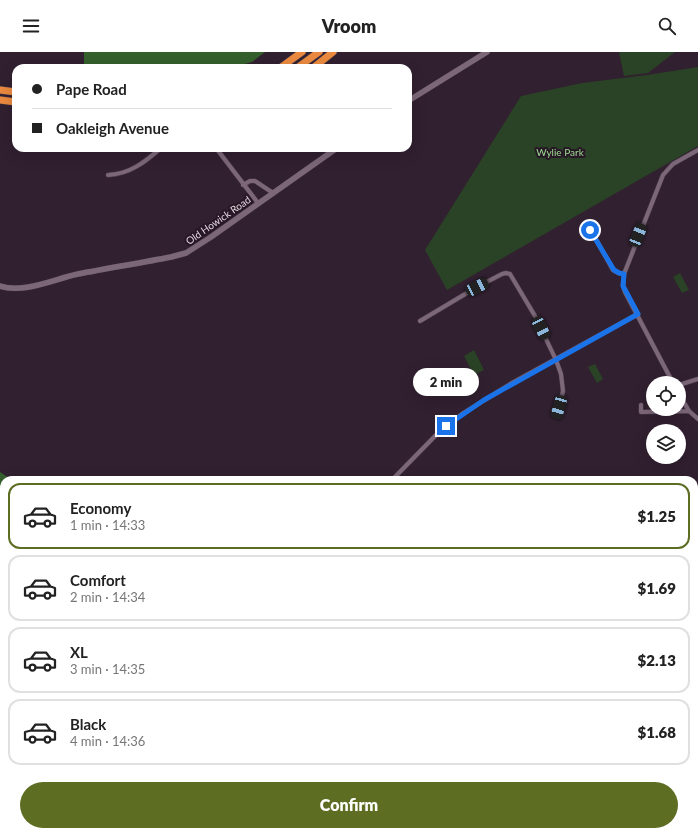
<!DOCTYPE html>
<meta charset="utf-8">
<style>
:root{--surface:#fff;--page:#f6f6f6;--text:#222;--muted:#767676;--line:#e0e0e0;--accent:#5d6d22}
body{margin:0;font-family:Lato,sans-serif;background:var(--page);color:var(--text);height:100vh;display:flex;flex-direction:column;font-size:15px;white-space:nowrap}
*{box-sizing:border-box;margin:0}
p{font-size:13px;color:var(--muted)}
.icon{flex:none;width:22px;height:22px;fill:none;stroke:currentColor;stroke-width:2;stroke-linecap:round;stroke-linejoin:round}
.map{position:relative;flex:1;overflow:hidden}
.side{position:absolute;left:0px;top:424px;width:698px;height:360px;display:flex;flex-direction:column;background:var(--surface);border-radius:12px 12px 0 0;box-shadow:0 4px 16px #0002}
.side>*{flex:none}
.guide{position:absolute;left:12px;top:12px;width:400px;height:88px;border-radius:12px;box-shadow:0 4px 16px #0002;display:grid;align-content:center;height:88px;padding:0 20px;background:var(--surface)}
.fabs{position:absolute;left:646px;top:324px;display:grid;gap:8px}
.fabs a{display:grid;place-items:center;width:40px;height:40px;border-radius:50%;background:var(--surface);box-shadow:0 4px 16px #0002;font-size:20px}
.end{position:absolute;width:18px;height:18px;margin:-9px;border:5px solid #1a73e8;background:#fff;box-shadow:0 0 0 2px #fff}
.from{border-radius:50%}
.bubble{position:absolute;height:28px;border-radius:14px;background:var(--surface);box-shadow:0 4px 16px #0002;font-size:13px;font-weight:800;line-height:28px;text-align:center}
.car{position:absolute;width:12px;height:24px;margin:-12px -6px;border-radius:5px;box-shadow:0 0 3px 1px #0007;background:linear-gradient(#222 24%,#8ab4d8 0 40%,#222 0 76%,#8ab4d8 0 86%,#222 0)}
.guide b{display:flex;align-items:center;gap:14px;height:38px;font-size:15px}
.guide b+b{border-top:1px solid var(--line)}
.guide i{width:10px;height:10px;background:var(--text)}
ul{padding:7px 0 0;list-style:none}
li{display:flex;align-items:center;gap:12px;height:66px;margin:0 8px 6px;padding:0 12px;border:2px solid var(--line);border-radius:12px}
li div{flex:1}
li b{display:block;font-size:15px}
li em{font-style:normal;font-weight:800}
li.active{border-color:var(--accent)}
li>.icon{width:36px;height:36px;stroke-width:1.5}
.primary-button{display:flex;gap:8px;margin-top:auto;padding:8px 20px}
.primary-button a{flex:1;height:46px;border-radius:24px;background:var(--accent);color:#fff;font-size:16px;font-weight:800;line-height:46px;text-align:center}
header{display:flex;justify-content:space-between;align-items:center;height:52px;padding:0 20px;background:var(--surface);font-size:18px;font-weight:800}
.map>svg:first-child{display:block}
</style>
<header><svg class="icon" aria-label="menu" viewBox="0 0 24 24"><path d="M4 6h16M4 12h16M4 18h16"/></svg>Vroom<svg class="icon" aria-label="search" viewBox="0 0 24 24"><circle cx="10" cy="10" r="6"/><path d="M15 15l6 6"/></svg></header>
<div class="map">
<svg width="698" height="784" viewBox="0 0 698 784">
<rect width="100%" height="100%" fill="#312030"/>
<path fill="#2a4225" d="M619,0H675L648,21L624,24Z
M698,15V94L447,238L425,198L521,44L582,31L647,23Z
M680,221L689,238L682,241L673,225Z
M474,298L484,318L474,323L464,304Z
M595,312L603,327L597,331L588,315Z"/>
<path fill="#34602c" d="M84,0H265L252,10L241,13L234,16H84Z
M0,420L12,428H4V560H0Z
M19,780H88L92,784H16Z
M92,780H201L200,784H96Z
M303,780H434L441,784H304Z"/>
<g fill="none" stroke-linecap="round" stroke-linejoin="round">
<g stroke="#4e3f4c" stroke-width="5">
<path id="street" d="M216,96L258,151
M108,123C130,122 145,110 161,96
M243,133L250,129H255L273,141
M592,171L590,175L592,180L613,218L619,221L624,222
M420,269L477,235L502,222L506,221L510,222L535,264L556,308L561,322L563,339L557,363
M673,331L625,240L623,234L624,222L663,123L673,112L698,98
M679,333L698,327
M679,342L689,359L698,367
M641,353V360L689,359
M392,428L438,381L462,362L512,331L638,262
M694,487L697,490"/>
</g>
<g stroke="#4e3f4c" stroke-width="6">
<path id="secondary" d="M408,49L487,0
M0,234C23,242 54,227 78,222C109,216 140,211 171,205L186,201L211,185L337,96"/>
</g>
<g stroke="#4e3f4c" stroke-width="8">
<path id="highway" d="M280,16L302,0
M297,16L319,0
M313,16L333,0
M0,38L16,40
M0,48L16,50"/>
</g>
<use href="#street" stroke="#7c6779" stroke-width="4"/>
<use href="#secondary" stroke="#7c6779" stroke-width="5.5"/>
<use href="#highway" stroke="#eb8a3f" stroke-width="7"/>
</g>
<g fill="none" stroke-linecap="round" stroke-linejoin="round">
<path stroke="#1a73e8" stroke-width="5" d="M446,374L484,348L638,262L623,234L624,222L619,221L614,218L590,178"/>
</g>
<g text-anchor="middle" stroke-width="4" stroke-linejoin="round" paint-order="stroke">
<g font-size="10" fill="#9adc8e" stroke="#271726">
<text x="560" y="104">Wylie Park</text>
</g>
<g font-size="10" fill="#e3d7e1" stroke="#271726">
<text transform="translate(218 168) rotate(-35)" y="4">Old Howick Road</text>
</g>
</g>
</svg>
<div class="fabs">
<a><svg class="icon" aria-label="locate" viewBox="0 0 24 24"><circle cx="12" cy="12" r="6"/><path d="M12 2v4M12 18v4M2 12h4M18 12h4"/></svg></a>
<a><svg class="icon" aria-label="layers" viewBox="0 0 24 24"><path d="M12 4l9 5-9 5-9-5zM3 14l9 5 9-5"/></svg></a>
</div>
<i class="end from" style="left:590px;top:178px"></i>
<i class="end" style="left:446px;top:374px"></i>
<div class="bubble" style="left:413px;top:316px;width:66px">2 min</div>
<i class="car" style="left:638px;top:183px;rotate:22deg"></i>
<i class="car" style="left:477px;top:235px;rotate:63deg"></i>
<i class="car" style="left:541px;top:276px;rotate:153deg"></i>
<i class="car" style="left:559px;top:355px;rotate:196deg"></i>
<div class="guide">
<b><i class="from"></i>Pape Road</b>
<b><i></i>Oakleigh Avenue</b>
</div>
<section class="side">
<ul>
<li class="active"><svg class="icon" aria-label="car" viewBox="0 0 24 24"><path d="M5 17H2v-5l4-1 3-4h7l3 4 3 1v5h-3M9 17h6M6 11h13"/><circle cx="7" cy="17" r="2"/><circle cx="17" cy="17" r="2"/></svg><div><b>Economy</b><p>1 min · 14:33</p></div><em>$1.25</em></li>
<li><svg class="icon" aria-label="car" viewBox="0 0 24 24"><path d="M5 17H2v-5l4-1 3-4h7l3 4 3 1v5h-3M9 17h6M6 11h13"/><circle cx="7" cy="17" r="2"/><circle cx="17" cy="17" r="2"/></svg><div><b>Comfort</b><p>2 min · 14:34</p></div><em>$1.69</em></li>
<li><svg class="icon" aria-label="car" viewBox="0 0 24 24"><path d="M5 17H2v-5l4-1 3-4h7l3 4 3 1v5h-3M9 17h6M6 11h13"/><circle cx="7" cy="17" r="2"/><circle cx="17" cy="17" r="2"/></svg><div><b>XL</b><p>3 min · 14:35</p></div><em>$2.13</em></li>
<li><svg class="icon" aria-label="car" viewBox="0 0 24 24"><path d="M5 17H2v-5l4-1 3-4h7l3 4 3 1v5h-3M9 17h6M6 11h13"/><circle cx="7" cy="17" r="2"/><circle cx="17" cy="17" r="2"/></svg><div><b>Black</b><p>4 min · 14:36</p></div><em>$1.68</em></li>
</ul>
<div class="primary-button"><a>Confirm</a></div>
</section>
</div>
